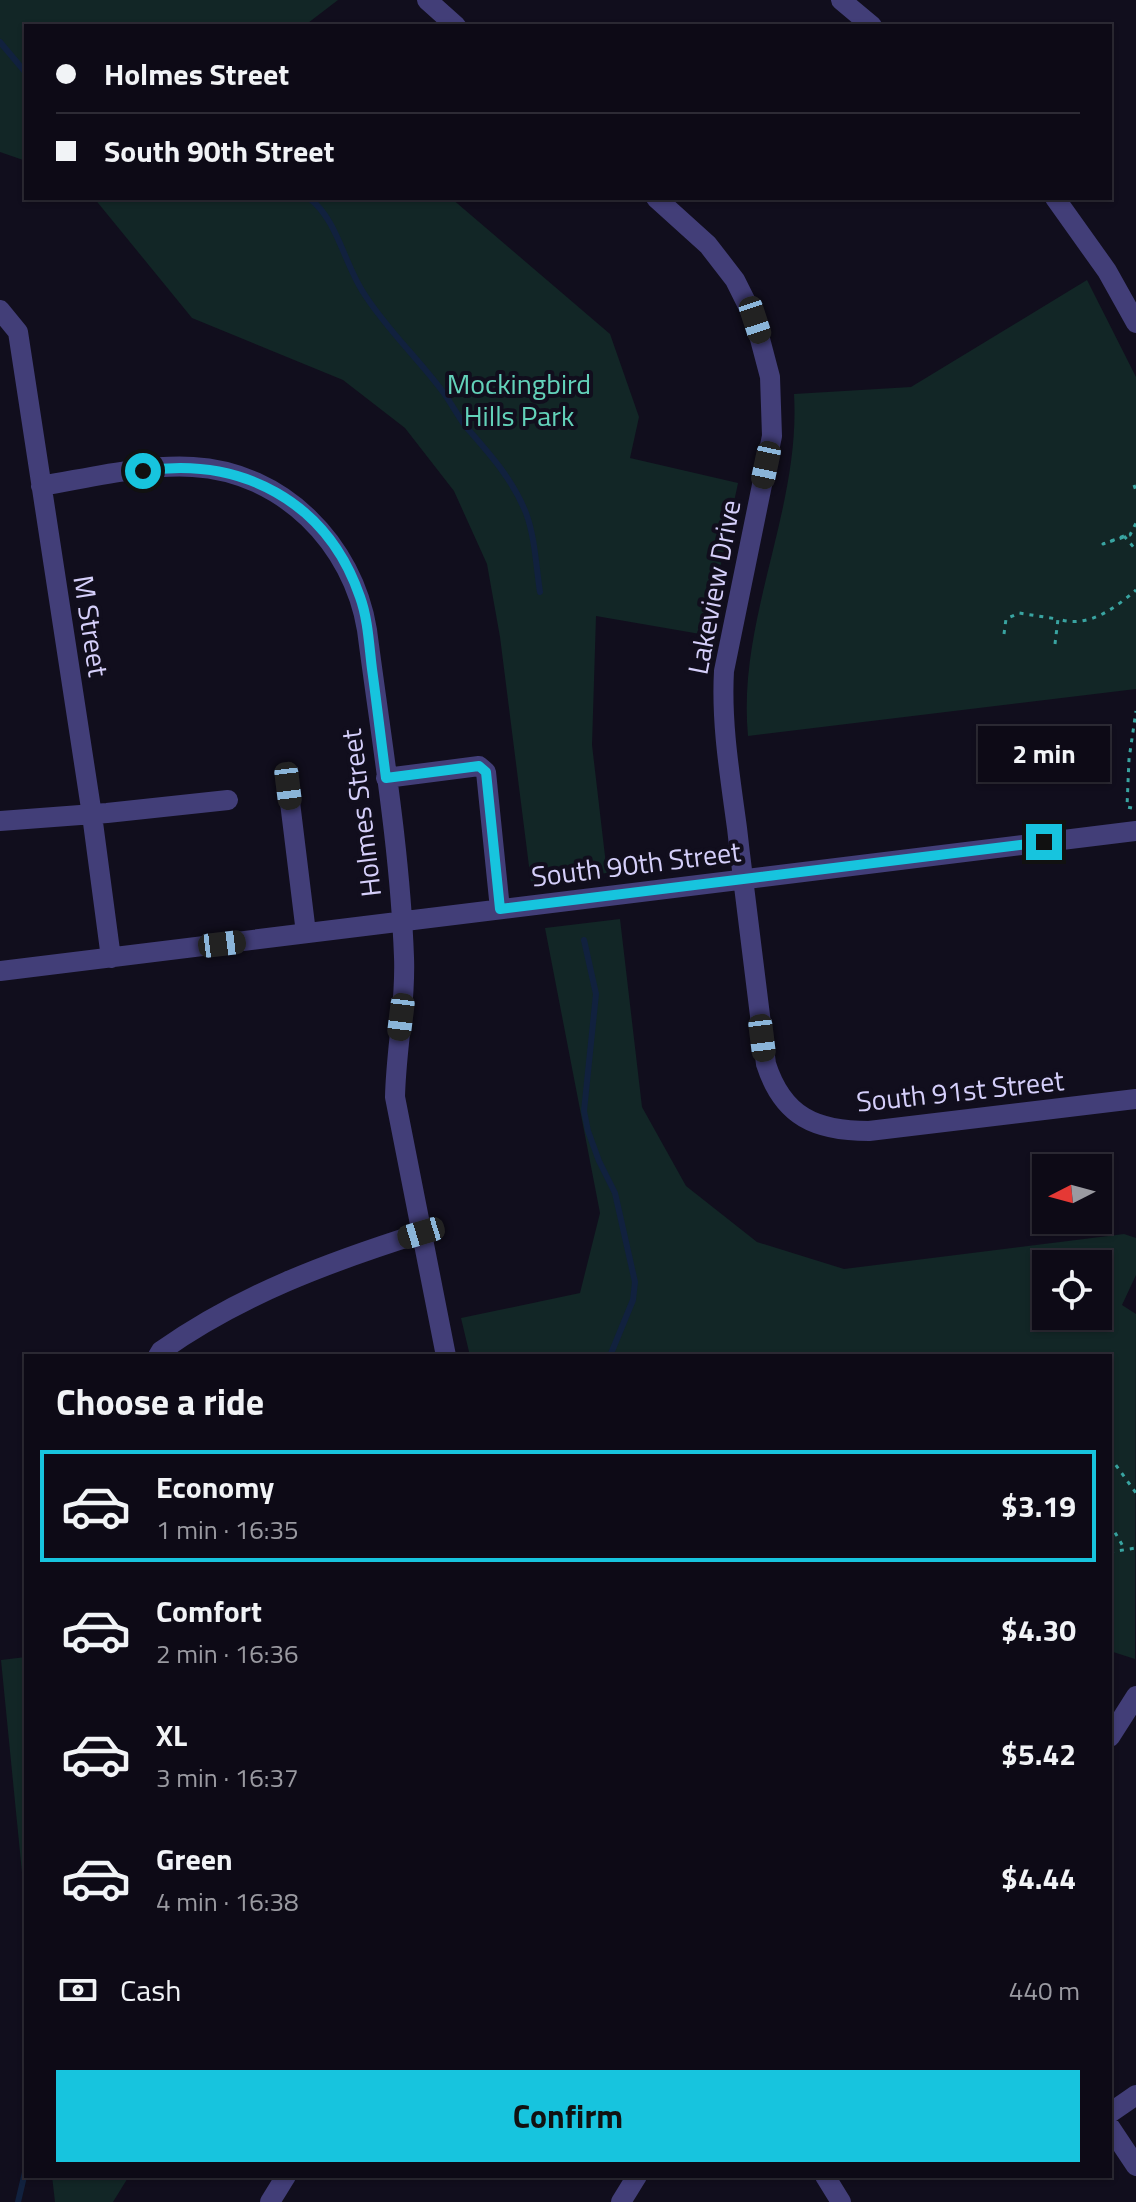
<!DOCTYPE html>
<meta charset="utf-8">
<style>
:root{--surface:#0d0a16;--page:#1b1823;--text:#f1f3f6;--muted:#9a9aa1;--line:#2d2b35;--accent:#17c4de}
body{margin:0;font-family:"Titillium Web",sans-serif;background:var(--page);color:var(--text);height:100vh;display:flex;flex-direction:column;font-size:30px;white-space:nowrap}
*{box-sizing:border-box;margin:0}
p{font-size:26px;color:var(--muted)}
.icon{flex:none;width:44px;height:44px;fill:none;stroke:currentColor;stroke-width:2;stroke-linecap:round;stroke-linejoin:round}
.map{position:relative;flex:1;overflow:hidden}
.side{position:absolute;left:24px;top:1354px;width:1088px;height:824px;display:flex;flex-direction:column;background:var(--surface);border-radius:0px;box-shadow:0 2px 6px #0004,0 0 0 2px var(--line)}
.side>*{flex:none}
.top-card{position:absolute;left:24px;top:24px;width:1088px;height:176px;border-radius:0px;box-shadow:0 2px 6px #0004,0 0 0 2px var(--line);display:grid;align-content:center;height:176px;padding:0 32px;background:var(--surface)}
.needle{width:52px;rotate:264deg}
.buttons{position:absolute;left:1032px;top:1154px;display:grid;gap:16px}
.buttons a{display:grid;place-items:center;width:80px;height:80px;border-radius:0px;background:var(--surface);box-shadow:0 2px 6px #0004,0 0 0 2px var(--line);font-size:40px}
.end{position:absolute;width:36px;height:36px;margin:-18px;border:10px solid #17c4de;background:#111;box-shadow:0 0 0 4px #111}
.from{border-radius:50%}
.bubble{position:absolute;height:56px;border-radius:0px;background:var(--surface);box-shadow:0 2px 6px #0004,0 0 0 2px var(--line);font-size:26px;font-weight:700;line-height:56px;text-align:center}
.car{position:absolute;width:24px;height:48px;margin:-24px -12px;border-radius:10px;box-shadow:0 0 6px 2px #0007;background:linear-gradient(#222 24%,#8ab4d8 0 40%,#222 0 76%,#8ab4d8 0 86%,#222 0)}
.top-card b{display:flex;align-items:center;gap:28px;height:76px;font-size:30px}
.top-card b+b{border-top:2px solid var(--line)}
.top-card i{width:20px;height:20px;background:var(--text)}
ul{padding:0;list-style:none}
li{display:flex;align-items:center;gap:24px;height:112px;margin:0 16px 12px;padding:0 16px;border:4px solid transparent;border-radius:0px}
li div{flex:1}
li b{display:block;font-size:30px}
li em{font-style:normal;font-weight:700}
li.on{border-color:var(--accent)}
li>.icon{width:72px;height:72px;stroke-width:1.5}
h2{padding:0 32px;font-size:36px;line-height:96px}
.pay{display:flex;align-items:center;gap:20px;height:88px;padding:0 32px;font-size:30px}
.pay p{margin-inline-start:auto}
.primary-button{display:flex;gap:16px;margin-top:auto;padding:16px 32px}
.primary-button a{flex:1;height:92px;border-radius:0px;background:var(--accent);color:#111;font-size:32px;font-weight:700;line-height:92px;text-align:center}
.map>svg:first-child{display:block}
</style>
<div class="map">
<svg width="1136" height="2202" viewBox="0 0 1136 2202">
<rect width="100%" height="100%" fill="#110e1d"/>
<path fill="#122626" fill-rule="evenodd" d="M0,0H338L304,26H26V161L0,152Z
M94,198H451L610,334L639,417L630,458L738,483L706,635L596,616L592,745L607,873L531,882L500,637L487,564L454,491L405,428L343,380L192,318Z
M1087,280L1136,377V689L748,736C737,619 801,510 794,394L911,387Z
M620,919L642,1107L686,1186L757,1242L844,1269L1124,1234L1136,1238V1275L1122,1305L1136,1314L1135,1659L1110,1651V1356H470L461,1318L580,1293L600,1213L545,928ZM1098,1264V1316H1046V1264Z
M26,1657V1913L1,1660Z
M52,2176H129L113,2202H55Z"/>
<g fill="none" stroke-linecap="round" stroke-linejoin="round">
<path stroke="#11213e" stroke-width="6" d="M0,42L26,73
M309,198C337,219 344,263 363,292C386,329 418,358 443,392C452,404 458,417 467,428C490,454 513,480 526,513C535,537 536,566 540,592
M584,940L596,994L584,1111L588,1131L599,1161L615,1193L635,1282L633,1300L610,1356
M18,2202L26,2168"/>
<path stroke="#39a4a1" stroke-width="3" stroke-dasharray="4 6" stroke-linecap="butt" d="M1134,485L1136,491
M1124,536L1103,544L1130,535L1136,523
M1124,536L1136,550
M1004,634L1006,619L1019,613L1057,619
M1055,644L1058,619C1088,629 1115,608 1136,590
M1132,808L1127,807L1129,759L1136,711
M1110,1457L1136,1493
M1110,1524L1124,1548
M1110,1552L1136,1548"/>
<path stroke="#423e78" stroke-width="20" d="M427,0L456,26
M841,0L872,26
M656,198L708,245L735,280L755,320L770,377L772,436L724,671C721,723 730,776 737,828C746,907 756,986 766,1064C783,1117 816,1131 869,1131L1136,1099
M1055,198L1107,271L1136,323
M0,310L18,332L92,815L111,958
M41,486C89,478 145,464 193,467C283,472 353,544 367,630C381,738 400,848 404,957C406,1004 396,1050 395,1097L446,1356
M386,778L479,766L486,772L500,909
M288,786L306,933
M0,821L107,813L228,800
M0,971L1136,831
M158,1356L161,1351C240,1295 329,1262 421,1233
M1110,1737L1136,1696
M1110,2113L1136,2095
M1110,2127L1136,2166
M825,2176L841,2202
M270,2202L286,2176
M621,2202L637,2176"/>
</g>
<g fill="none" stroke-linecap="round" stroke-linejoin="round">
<path stroke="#17c4de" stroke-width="10" d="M143,471C241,456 327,501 360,597C368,619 369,645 372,669C377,705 381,741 386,778L479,766L486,772L500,909L1044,842"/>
</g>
<g text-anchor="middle" stroke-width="8" stroke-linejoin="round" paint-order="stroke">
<g font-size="28" fill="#63d2ba" stroke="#110e1d">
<text x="519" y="394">Mockingbird<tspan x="519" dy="32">Hills Park</tspan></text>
</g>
<g font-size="28" fill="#d5cffa" stroke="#110e1d">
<text transform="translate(714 587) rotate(-79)" y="10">Lakeview Drive</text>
<text transform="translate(91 626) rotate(81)" y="10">M Street</text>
<text transform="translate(361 813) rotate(-97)" y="10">Holmes Street</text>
<text transform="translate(636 864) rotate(-7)" y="10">South 90th Street</text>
<text transform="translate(960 1091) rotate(-6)" y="10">South 91st Street</text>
</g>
</g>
</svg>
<div class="buttons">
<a><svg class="needle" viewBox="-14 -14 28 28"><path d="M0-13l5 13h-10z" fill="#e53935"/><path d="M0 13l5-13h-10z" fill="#9a9aa1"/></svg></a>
<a><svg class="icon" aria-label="locate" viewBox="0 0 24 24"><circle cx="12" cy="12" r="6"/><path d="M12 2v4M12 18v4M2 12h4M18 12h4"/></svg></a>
</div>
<i class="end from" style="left:143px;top:471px"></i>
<i class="end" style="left:1044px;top:842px"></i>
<div class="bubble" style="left:978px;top:726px;width:132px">2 min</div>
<i class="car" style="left:755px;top:320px;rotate:162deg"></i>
<i class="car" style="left:766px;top:465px;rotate:192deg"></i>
<i class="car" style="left:288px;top:786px;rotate:173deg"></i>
<i class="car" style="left:222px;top:944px;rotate:83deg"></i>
<i class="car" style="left:401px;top:1017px;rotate:187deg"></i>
<i class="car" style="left:762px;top:1038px;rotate:173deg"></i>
<i class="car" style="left:421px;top:1233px;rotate:253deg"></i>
<div class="top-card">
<b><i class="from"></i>Holmes Street</b>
<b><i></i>South 90th Street</b>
</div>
<section class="side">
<h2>Choose a ride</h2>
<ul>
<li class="on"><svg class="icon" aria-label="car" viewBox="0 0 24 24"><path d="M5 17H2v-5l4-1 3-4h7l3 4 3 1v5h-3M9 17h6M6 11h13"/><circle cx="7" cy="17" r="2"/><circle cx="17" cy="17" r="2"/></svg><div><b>Economy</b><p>1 min · 16:35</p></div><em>$3.19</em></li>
<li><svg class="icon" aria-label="car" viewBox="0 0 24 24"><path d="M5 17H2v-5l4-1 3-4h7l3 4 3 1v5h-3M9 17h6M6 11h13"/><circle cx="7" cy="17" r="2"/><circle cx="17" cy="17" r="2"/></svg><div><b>Comfort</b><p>2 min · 16:36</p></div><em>$4.30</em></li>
<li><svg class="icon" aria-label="car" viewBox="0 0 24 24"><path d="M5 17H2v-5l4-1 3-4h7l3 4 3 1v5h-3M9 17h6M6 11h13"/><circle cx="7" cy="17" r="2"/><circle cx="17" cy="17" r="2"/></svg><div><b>XL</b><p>3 min · 16:37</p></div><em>$5.42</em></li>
<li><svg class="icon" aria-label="car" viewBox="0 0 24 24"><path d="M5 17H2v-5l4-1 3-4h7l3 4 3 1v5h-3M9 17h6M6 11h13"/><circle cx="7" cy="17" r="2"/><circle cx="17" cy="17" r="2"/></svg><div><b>Green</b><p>4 min · 16:38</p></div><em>$4.44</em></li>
</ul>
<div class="pay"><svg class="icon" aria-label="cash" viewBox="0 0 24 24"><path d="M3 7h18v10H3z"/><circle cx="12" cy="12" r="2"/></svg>Cash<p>440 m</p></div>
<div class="primary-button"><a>Confirm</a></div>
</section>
</div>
